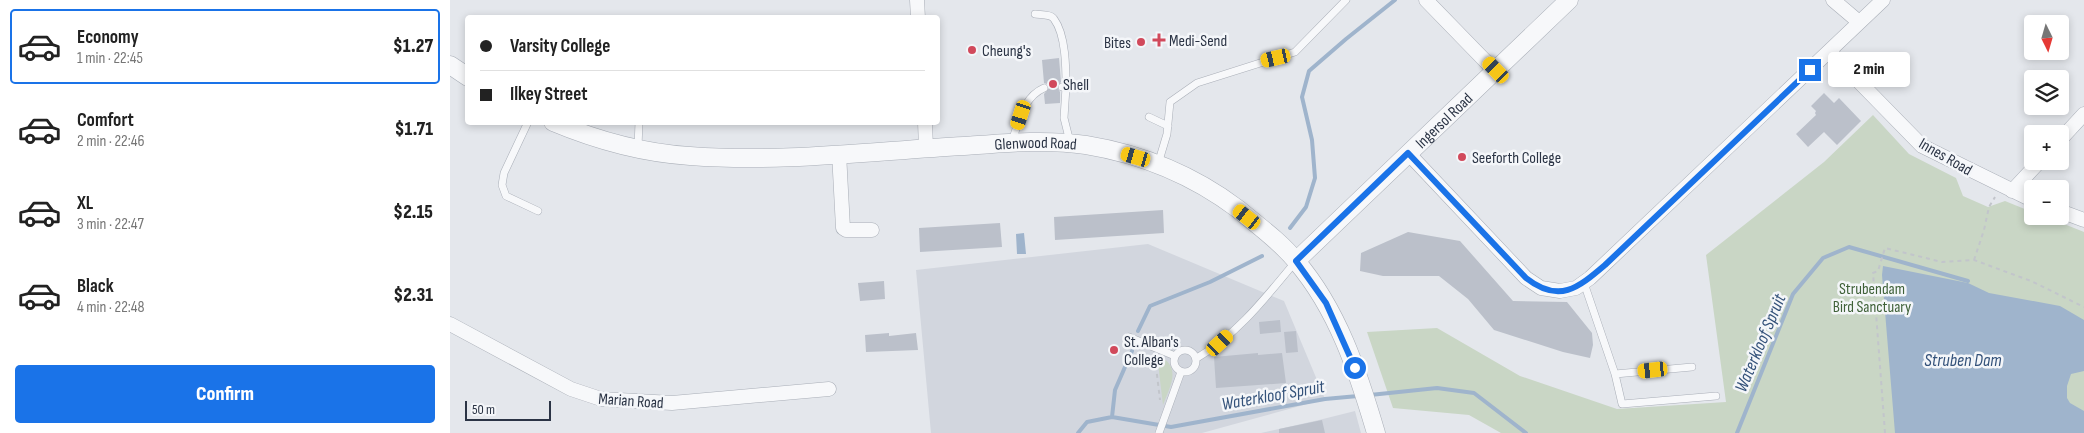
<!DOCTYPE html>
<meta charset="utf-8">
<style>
:root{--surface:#fff;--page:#f2f2f2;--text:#222;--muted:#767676;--line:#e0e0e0;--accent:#1a73e8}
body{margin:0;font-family:"Sofia Sans Condensed",sans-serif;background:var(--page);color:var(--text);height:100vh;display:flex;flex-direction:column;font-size:19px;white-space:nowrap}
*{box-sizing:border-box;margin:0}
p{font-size:16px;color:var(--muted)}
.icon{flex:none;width:28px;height:28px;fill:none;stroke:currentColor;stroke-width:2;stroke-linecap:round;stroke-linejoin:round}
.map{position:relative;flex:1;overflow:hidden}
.panel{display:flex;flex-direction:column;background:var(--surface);width:450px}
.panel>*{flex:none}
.hud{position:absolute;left:15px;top:15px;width:475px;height:110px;border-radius:5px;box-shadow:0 2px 8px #0003;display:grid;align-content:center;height:110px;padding:0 15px;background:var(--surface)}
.needle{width:32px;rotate:175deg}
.controls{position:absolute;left:1574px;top:15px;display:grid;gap:10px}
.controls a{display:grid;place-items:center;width:45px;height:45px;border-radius:5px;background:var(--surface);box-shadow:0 2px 8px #0003;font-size:25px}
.scale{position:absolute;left:15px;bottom:12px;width:86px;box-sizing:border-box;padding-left:5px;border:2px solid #2b3445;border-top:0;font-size:14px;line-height:18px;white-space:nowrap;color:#2b3445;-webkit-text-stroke:4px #f4f6f9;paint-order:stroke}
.end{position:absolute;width:22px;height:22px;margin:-11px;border:6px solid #1a73e8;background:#fff;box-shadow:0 0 0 2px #fff}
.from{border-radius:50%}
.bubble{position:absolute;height:35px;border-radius:5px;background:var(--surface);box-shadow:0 2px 8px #0003;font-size:16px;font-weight:800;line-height:35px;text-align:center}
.car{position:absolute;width:15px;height:30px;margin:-15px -8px;border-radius:6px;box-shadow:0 0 4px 1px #0007;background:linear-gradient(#f5c518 24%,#345 0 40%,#f5c518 0 76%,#345 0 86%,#f5c518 0)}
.hud b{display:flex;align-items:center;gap:18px;height:48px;font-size:19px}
.hud b+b{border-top:1px solid var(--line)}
.hud i{width:12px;height:12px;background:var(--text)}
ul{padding:9px 0 0;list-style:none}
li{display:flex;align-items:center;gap:15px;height:75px;margin:0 10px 8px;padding:0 5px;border:2px solid transparent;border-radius:5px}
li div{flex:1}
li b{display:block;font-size:19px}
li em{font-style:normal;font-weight:800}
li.on{border-color:var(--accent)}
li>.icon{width:45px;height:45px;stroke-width:1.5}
.button{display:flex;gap:10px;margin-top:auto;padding:10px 15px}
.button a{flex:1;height:58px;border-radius:5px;background:var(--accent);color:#fff;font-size:20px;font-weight:800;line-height:58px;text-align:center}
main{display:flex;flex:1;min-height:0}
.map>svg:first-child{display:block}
</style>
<main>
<section class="panel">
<ul>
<li class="on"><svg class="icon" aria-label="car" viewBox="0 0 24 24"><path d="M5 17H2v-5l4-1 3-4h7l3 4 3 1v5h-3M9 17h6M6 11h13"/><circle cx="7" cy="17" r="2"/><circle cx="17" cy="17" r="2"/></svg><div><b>Economy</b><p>1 min · 22:45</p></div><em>$1.27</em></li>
<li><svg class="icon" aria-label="car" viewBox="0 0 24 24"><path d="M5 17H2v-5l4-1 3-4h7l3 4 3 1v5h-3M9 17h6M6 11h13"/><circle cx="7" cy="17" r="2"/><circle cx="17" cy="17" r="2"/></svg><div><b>Comfort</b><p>2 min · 22:46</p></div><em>$1.71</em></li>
<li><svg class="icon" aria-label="car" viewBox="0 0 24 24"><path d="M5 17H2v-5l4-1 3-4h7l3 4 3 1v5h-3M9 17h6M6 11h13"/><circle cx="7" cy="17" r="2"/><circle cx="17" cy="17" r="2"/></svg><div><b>XL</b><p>3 min · 22:47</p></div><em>$2.15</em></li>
<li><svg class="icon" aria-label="car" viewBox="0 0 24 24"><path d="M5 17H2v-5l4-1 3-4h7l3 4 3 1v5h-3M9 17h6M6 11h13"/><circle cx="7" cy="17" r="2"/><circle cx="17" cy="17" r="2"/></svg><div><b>Black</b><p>4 min · 22:48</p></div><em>$2.31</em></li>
</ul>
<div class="button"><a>Confirm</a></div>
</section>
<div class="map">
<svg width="1634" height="433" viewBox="0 0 1634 433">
<rect width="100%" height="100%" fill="#e4e7ec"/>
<path fill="#d2d6de" d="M698,244L834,301L875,399L752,433H481L466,270Z
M905,411L911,433H811L869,420Z"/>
<path fill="#c9d6c5" d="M1423,115L1459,154L1506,178L1513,196L1538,207L1555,201L1582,212V216H1594L1634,232V433H1051L1019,415L943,408L917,332L987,328L1070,376L1167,409L1276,402L1256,255L1374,162Z
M707,355C733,366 720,386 713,405Z"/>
<path fill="#9fb4cc" d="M574,233L576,254H567L566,234Z
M1433,266L1518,283L1539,293L1610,306L1634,320V371L1621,374L1617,386V398L1620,403L1634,411V433H1445L1432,275Z"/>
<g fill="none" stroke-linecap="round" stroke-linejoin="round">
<path stroke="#9fb4cc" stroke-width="4" d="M840,228L856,207L865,178L862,140L852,97L859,71L896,39L945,0
M688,331L700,306L760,282L812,256
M920,395L987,388L1024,393L1076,433
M662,417L665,390L682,351
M628,433L637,422L662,417L721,427L875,399L908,396
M1287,433L1343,294L1373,258L1399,247L1518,281"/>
</g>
<path fill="#bbc0ca" d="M609,58L611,82L607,87L610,92V103L595,104L594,94L599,88L597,84L594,83L592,60Z
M1374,93L1384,103L1389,98L1411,121L1387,145L1374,132L1358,147L1346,134L1366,115L1365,113L1366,111L1361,106Z
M713,210L714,233L605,240L604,217Z
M550,223L552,247L470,252L469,228Z
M958,232L1010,241L1063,301L1117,302L1142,333L1143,345L1140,358L1113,352L1044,330L1018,299L989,276H933L910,271L911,253Z
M434,281L435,299L410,301L408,283Z
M830,320L831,332L810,334L809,322Z
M846,331L848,352L836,353L834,332Z
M439,333V336L466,333L468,350L416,352L415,335Z
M808,353V355L832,353L836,383L766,388L764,357Z
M872,420L875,433H829V429Z"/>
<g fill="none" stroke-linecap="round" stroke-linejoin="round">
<g stroke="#a9aeb7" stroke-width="8">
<path id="service" d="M585,14C591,15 601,14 604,19C616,35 616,69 616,87
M612,87H616L614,118L620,142
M699,117L718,126
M78,122L54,173L52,185L56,196L88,211
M562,141C569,122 573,97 594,88
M188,147L189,122
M708,164L717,134L720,102L747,83L845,52L896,0
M1134,283L1165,374L1242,367
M679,337L725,356
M724 361a11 11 0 1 1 22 0a11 11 0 1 1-22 0Z
M747,358C788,334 816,297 846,261
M1165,374L1172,404L1266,396
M709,433L731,372"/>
</g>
<g stroke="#a9aeb7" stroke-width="15">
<path id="minor" d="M467,0L468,18
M976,0L1045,71
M1383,0L1409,22
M1380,52L1472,146L1582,200
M475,122L476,148
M1610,140L1634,114
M389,153L393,228L396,230H422
M958,153L1076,278L1091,288L1110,291L1126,288L1140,278L1433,0
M1562,191L1590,161
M1610,211L1634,220
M0,324L121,389L151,399L222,403L379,389"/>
</g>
<g stroke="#a9aeb7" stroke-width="19">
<g id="tertiary">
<path d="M0,65L18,77"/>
<path id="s1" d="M103,122C146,140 193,153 240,156C331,163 423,151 514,146C554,143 596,139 636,145C691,154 743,175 788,209C807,225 830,241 846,261C888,310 908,372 926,433"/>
<path id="s2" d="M846,261L1119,0"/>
</g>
</g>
<path stroke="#c2c5cb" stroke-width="2" stroke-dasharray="4 4" stroke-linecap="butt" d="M1524,260L1534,230L1539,207L1545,197
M705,358L710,400
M1435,433L1423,273L1428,271L1435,248L1492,262L1524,260L1581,281L1634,307"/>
<use href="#service" stroke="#f7f8fa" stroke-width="7"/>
<use href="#minor" stroke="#f7f8fa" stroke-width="14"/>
<use href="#tertiary" stroke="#f7f8fa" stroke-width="18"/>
</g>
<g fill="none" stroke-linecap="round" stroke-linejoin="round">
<path stroke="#1a73e8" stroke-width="6" d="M905,368L876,303L846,261L958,153L1076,278C1109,304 1128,288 1155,265L1360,70"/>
</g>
<g fill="#d1495b" stroke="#f4f6f9" stroke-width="2">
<path d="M706.5 32.5h5v5h5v5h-5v5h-5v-5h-5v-5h5z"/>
<circle cx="691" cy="42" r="5"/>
<circle cx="522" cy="50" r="5"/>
<circle cx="603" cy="84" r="5"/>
<circle cx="1012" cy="157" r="5"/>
<circle cx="664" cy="350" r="5"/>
</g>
<g text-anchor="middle" stroke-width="5" stroke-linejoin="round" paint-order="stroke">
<g font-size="16" fill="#2b3445" stroke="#f4f6f9" text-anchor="start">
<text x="719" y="46">Medi-Send</text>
<text x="681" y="48" text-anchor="end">Bites</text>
<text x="532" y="56">Cheung's</text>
<text x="613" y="90">Shell</text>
<text x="1022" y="163">Seeforth College</text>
<text x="674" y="347">St. Alban's<tspan x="674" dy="18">College</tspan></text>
</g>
<g font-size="16" fill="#2b3445" stroke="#f4f6f9">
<text dy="6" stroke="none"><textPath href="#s2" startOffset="204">Ingersol Road</textPath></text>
<text dy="6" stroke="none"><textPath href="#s1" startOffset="488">Glenwood Road</textPath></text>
<text transform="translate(1496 156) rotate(30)" y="6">Innes Road</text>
<text transform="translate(181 400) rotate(4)" y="6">Marian Road</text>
</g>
<g font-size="16" fill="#3f6138" stroke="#f4f6f9">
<text x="1422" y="294">Strubendam<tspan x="1422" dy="18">Bird Sanctuary</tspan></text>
</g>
<g font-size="18" font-style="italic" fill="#34527a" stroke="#f4f6f9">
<text transform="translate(1310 343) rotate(-67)" y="6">Waterkloof Spruit</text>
<text x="1513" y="366">Struben Dam</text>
<text transform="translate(823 395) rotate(-10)" y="6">Waterkloof Spruit</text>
</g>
</g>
</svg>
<div class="controls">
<a><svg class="needle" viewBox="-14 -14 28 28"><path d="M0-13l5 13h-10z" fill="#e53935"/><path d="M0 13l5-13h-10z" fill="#767676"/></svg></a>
<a><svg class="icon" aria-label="layers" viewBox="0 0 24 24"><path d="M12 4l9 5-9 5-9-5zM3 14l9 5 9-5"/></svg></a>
<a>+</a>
<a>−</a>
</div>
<div class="scale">50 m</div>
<i class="end from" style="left:905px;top:368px"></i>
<i class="end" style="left:1360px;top:70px"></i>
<div class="bubble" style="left:1378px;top:52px;width:82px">2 min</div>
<i class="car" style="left:826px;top:58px;rotate:257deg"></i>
<i class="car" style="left:1046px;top:70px;rotate:316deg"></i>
<i class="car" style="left:571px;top:115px;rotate:198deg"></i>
<i class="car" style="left:686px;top:157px;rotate:286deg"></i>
<i class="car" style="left:797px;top:217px;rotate:308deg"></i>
<i class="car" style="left:770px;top:343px;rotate:47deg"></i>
<i class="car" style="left:1203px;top:370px;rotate:264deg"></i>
<div class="hud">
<b><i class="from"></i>Varsity College</b>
<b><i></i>Ilkey Street</b>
</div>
</div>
</main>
